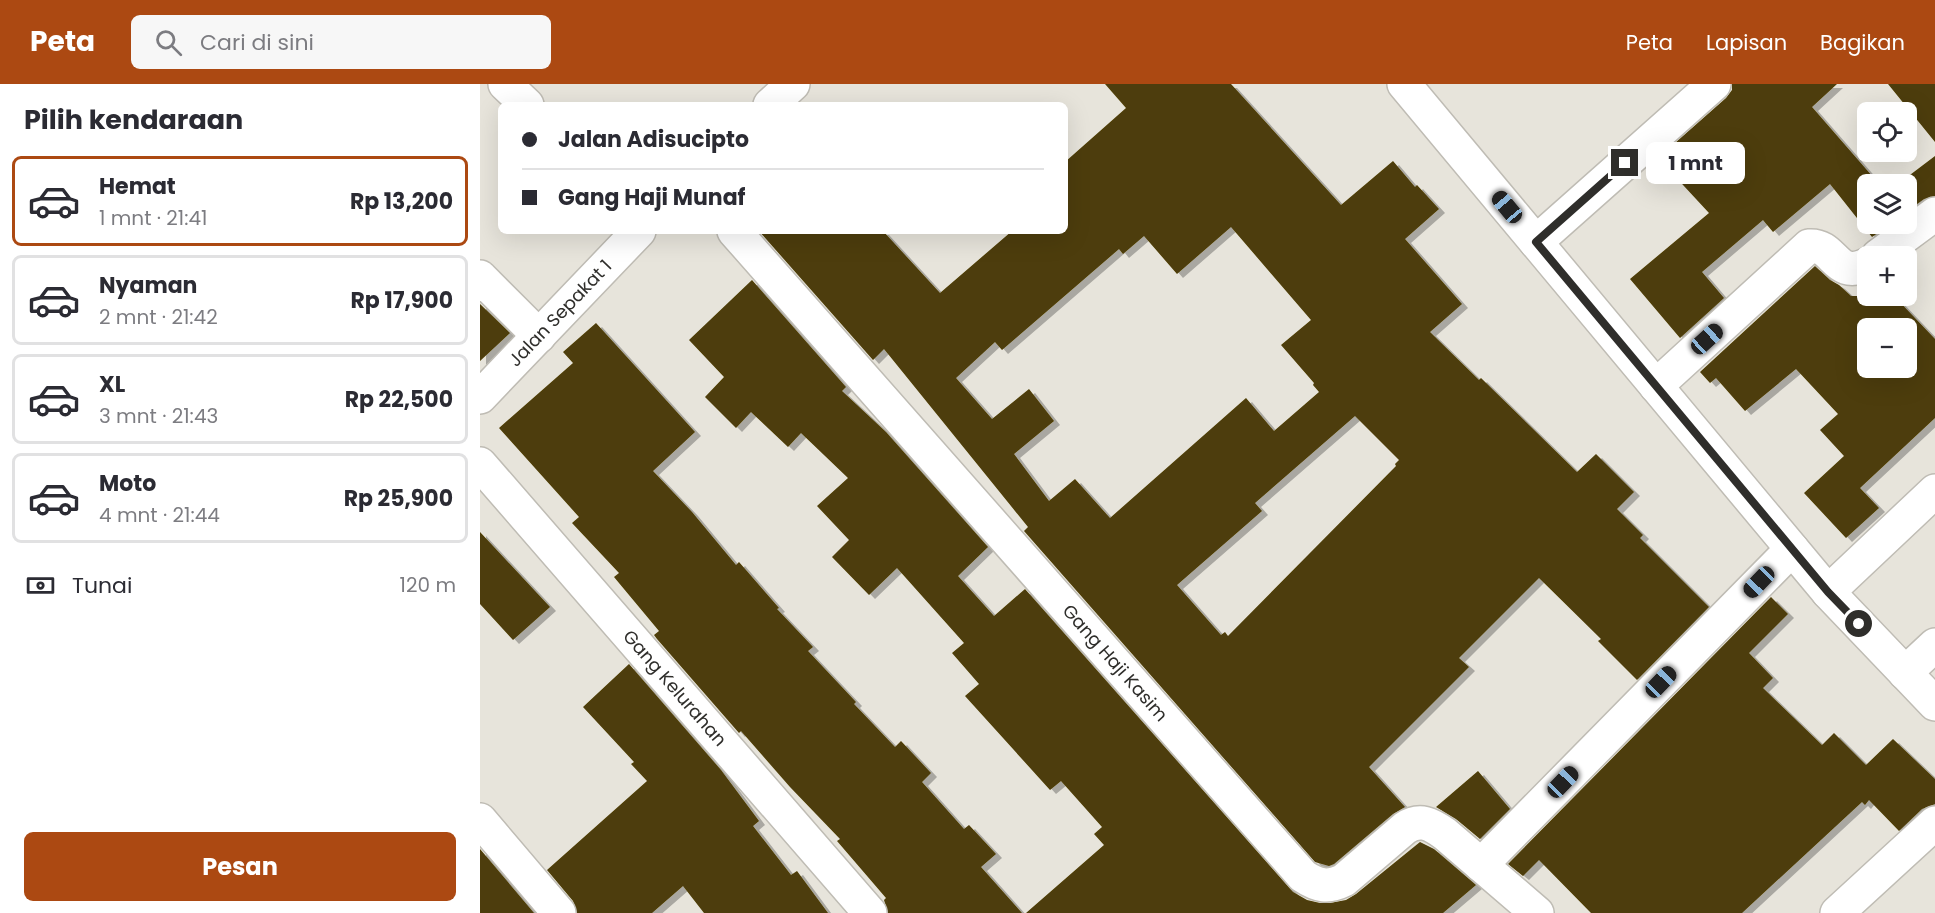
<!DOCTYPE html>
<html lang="id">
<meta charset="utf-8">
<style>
:root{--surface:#fff;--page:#f7f7f7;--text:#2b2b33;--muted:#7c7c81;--line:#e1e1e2;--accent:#ac4912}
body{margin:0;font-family:Poppins,sans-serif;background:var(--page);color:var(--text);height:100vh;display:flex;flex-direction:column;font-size:22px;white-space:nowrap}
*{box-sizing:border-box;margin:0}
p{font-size:20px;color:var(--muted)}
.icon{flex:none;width:33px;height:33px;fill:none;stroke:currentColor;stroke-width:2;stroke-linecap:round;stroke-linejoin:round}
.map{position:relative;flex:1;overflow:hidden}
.panel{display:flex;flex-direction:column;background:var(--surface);width:480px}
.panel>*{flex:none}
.top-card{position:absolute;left:18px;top:18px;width:570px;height:132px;border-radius:9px;box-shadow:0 6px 24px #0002;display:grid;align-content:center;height:132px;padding:0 24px;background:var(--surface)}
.buttons{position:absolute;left:1377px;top:18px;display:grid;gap:12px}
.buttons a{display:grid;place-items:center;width:60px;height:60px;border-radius:9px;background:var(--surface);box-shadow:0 6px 24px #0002;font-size:30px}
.end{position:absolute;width:27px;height:27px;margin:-14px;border:8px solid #2f2e2b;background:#fff;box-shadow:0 0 0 3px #fff}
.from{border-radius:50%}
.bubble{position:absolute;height:42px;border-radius:9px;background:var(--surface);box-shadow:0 6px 24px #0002;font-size:20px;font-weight:700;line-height:42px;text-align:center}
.car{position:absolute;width:18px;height:36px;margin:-18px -9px;border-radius:8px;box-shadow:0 0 4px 2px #0007;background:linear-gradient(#222 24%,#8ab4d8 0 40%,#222 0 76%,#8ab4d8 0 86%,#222 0)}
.top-card b{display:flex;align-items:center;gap:21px;height:57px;font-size:22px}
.top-card b+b{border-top:2px solid var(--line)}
.top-card i{width:15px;height:15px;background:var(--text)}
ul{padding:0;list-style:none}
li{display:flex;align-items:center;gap:18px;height:90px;margin:0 12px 9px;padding:0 12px;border:3px solid var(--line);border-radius:9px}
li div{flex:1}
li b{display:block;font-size:22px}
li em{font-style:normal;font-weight:700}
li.current{border-color:var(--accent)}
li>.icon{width:54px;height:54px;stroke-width:1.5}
h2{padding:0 24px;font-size:27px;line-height:72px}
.pay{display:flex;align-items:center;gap:15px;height:66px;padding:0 24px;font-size:22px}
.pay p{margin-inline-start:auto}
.primary-button{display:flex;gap:12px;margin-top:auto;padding:12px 24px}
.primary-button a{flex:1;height:69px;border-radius:9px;background:var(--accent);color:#fff;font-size:24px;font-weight:700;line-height:69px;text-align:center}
header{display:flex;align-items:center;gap:36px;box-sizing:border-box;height:84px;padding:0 30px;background:var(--accent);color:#fff}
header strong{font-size:28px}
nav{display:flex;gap:33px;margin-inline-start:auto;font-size:21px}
.search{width:420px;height:54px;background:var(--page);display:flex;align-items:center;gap:15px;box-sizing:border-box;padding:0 21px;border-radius:9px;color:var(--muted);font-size:22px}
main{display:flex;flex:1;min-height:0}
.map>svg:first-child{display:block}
</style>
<header>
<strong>Peta</strong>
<div class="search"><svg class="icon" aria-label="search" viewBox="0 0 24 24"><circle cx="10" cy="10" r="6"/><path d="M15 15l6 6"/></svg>Cari di sini</div>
<nav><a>Peta</a><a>Lapisan</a><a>Bagikan</a></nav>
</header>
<main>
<section class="panel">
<h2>Pilih kendaraan</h2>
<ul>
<li class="current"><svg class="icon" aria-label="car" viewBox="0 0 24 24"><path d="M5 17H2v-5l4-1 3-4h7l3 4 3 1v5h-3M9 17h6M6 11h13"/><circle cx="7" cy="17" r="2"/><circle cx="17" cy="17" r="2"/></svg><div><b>Hemat</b><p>1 mnt · 21:41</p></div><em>Rp 13,200</em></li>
<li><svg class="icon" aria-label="car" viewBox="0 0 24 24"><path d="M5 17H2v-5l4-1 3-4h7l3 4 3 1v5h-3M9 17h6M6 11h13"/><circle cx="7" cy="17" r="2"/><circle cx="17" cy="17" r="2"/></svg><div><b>Nyaman</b><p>2 mnt · 21:42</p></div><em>Rp 17,900</em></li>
<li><svg class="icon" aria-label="car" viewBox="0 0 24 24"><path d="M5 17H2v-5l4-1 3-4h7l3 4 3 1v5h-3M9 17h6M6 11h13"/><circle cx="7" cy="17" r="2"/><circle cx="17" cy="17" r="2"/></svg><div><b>XL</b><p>3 mnt · 21:43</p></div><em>Rp 22,500</em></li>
<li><svg class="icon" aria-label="car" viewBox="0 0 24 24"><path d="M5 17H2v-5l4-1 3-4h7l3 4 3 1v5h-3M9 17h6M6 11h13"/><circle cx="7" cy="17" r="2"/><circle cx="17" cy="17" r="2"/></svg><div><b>Moto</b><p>4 mnt · 21:44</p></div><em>Rp 25,900</em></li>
</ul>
<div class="pay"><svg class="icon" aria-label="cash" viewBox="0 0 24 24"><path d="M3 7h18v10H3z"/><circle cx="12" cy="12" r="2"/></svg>Tunai<p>120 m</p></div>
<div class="primary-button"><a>Pesan</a></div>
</section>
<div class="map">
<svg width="1455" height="829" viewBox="0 0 1455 829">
<defs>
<filter id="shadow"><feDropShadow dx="6" dy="4" stdDeviation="0" flood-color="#0004"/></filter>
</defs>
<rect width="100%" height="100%" fill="#e7e4db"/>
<path fill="#4e3d07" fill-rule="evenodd" filter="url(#shadow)" d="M625,0H751L861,121L913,77L935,103L937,101L959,125L925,155L982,220L950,248L999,296L1001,294L1097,388L1116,370L1154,408L1137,425L1163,451L1160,454L1229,523L1157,596L1118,557L1121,555L1059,494L979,574L989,583L889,683L925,723L913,730L854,780L849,782L835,778L544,447L548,443L404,265L393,276L279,147H403L460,209L532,147H585V78L646,24ZM751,143L831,236L801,261L834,299L833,301L839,308L794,347L766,314L630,434L595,395L569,417L534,370L574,337L549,305L512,335L476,294L515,258L522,266L639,165L643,170L664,152L697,190ZM875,332L919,376L915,380L916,382L748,552L745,548L741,551L697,501L782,427L775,419Z
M1252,0H1357L1332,23L1399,100H1388V140H1410L1392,153L1350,100L1293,148L1283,136L1222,188L1244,214L1200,254L1150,195L1229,129L1178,74L1246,14L1252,6Z
M1408,0H1455V58Z
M1455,72V112L1444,115L1426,128V100H1418Z
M1335,182L1350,196L1359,201L1371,212H1414L1455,255V334L1380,404L1399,424L1366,454L1324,409L1364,372L1340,346L1358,330L1316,285L1265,327L1236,294L1230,299L1220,288ZM1388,244H1426V284H1388Z
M272,196L366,303L362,307L406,348L508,463L478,492L514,532L545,505L813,808L827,816L840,819H850L866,816L876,810L940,758L954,765L996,801L963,829H546L624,761L614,750L622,743L581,697L570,706L485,612L499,600L472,569L484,559L417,484L389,511L352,473L369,456L337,422L368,394L321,349L308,363L271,328L256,344L225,313L244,293L209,256Z
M0,220L30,249L0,277Z
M116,239L215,348L173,387L212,428L256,481L259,478L299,524L297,525L333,563L328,567L376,618L374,620L415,663L421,657L451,689L442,698L484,745L489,741L516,770L501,783L542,829H408L404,816L406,814L357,757L360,755L310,703L261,647L259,649L177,555L174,551L179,547L134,493L139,489L92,439L99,433L19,344L93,279L83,268Z
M0,448L70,523L33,556L0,520Z
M1291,513L1308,530L1269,569L1293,594L1283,604L1342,661L1354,649L1386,681L1413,655L1455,695V720L1442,725L1419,747L1389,716L1385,721L1382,718L1262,829H1111L1059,776L1043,792L1028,780Z
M149,580L241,686L279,737L273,742L311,791L317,787L348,829H224L203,802L172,829H97L93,817L67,786L167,697L151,680L154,678L103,623Z
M998,687L1030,725L1000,755L976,735L956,723Z
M0,765L54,829H0Z"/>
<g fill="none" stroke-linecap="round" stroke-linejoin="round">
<g stroke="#bfbcb4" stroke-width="36">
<g id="minor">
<path d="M25,0L47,21"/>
<path d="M290,21L313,0"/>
<path id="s1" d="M254,147L823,792C838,802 848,804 864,796L925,744C940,734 951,740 965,750L1057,829"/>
<path d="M1056,158L1234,0"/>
<path d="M1398,172L1455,130"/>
<path d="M0,193L59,252"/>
<path d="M1176,302L1329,162C1356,160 1354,197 1388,180"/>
<path id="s2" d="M0,313L159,147"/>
<path id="s3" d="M0,380L390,829"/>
<path d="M1348,508L1455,407"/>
<path d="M1425,589L1455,561"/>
<path d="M0,736L79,829"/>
<path d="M1001,781L1312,465"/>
<path d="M1357,829L1455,739"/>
</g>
</g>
<g stroke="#bfbcb4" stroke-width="36">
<path id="major" d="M924,0L1348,508L1455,620"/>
</g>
<use href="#minor" stroke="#fff" stroke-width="33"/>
<use href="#major" stroke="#fff" stroke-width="33"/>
</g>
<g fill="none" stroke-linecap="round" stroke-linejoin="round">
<path stroke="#2f2e2b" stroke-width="8" d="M1145,79L1056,158L1348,508L1379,540"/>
</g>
<g text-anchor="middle" stroke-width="6" stroke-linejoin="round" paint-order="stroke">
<g font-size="18" fill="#2f2e2b" stroke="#e7e4db">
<text dy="6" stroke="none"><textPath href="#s2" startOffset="116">Jalan Sepakat 1</textPath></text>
<text dy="6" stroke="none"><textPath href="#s1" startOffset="576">Gang Haji Kasim</textPath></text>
<text dy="6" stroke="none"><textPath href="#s3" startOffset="297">Gang Kelurahan</textPath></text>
</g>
</g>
</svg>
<div class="buttons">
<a><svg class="icon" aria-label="locate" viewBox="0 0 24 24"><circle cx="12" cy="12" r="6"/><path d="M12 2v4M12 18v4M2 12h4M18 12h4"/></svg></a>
<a><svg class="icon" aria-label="layers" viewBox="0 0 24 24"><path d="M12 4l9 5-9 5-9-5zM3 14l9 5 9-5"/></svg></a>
<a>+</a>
<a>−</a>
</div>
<i class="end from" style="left:1379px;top:540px"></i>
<i class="end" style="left:1145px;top:79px"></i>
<div class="bubble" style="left:1166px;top:58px;width:99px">1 mnt</div>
<i class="car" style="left:1027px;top:123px;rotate:320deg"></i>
<i class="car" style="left:1227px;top:255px;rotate:48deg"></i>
<i class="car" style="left:1279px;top:498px;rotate:224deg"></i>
<i class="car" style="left:1181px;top:598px;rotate:44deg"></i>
<i class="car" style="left:1083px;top:698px;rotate:44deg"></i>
<div class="top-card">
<b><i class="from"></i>Jalan Adisucipto</b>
<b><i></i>Gang Haji Munaf</b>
</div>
</div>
</main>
